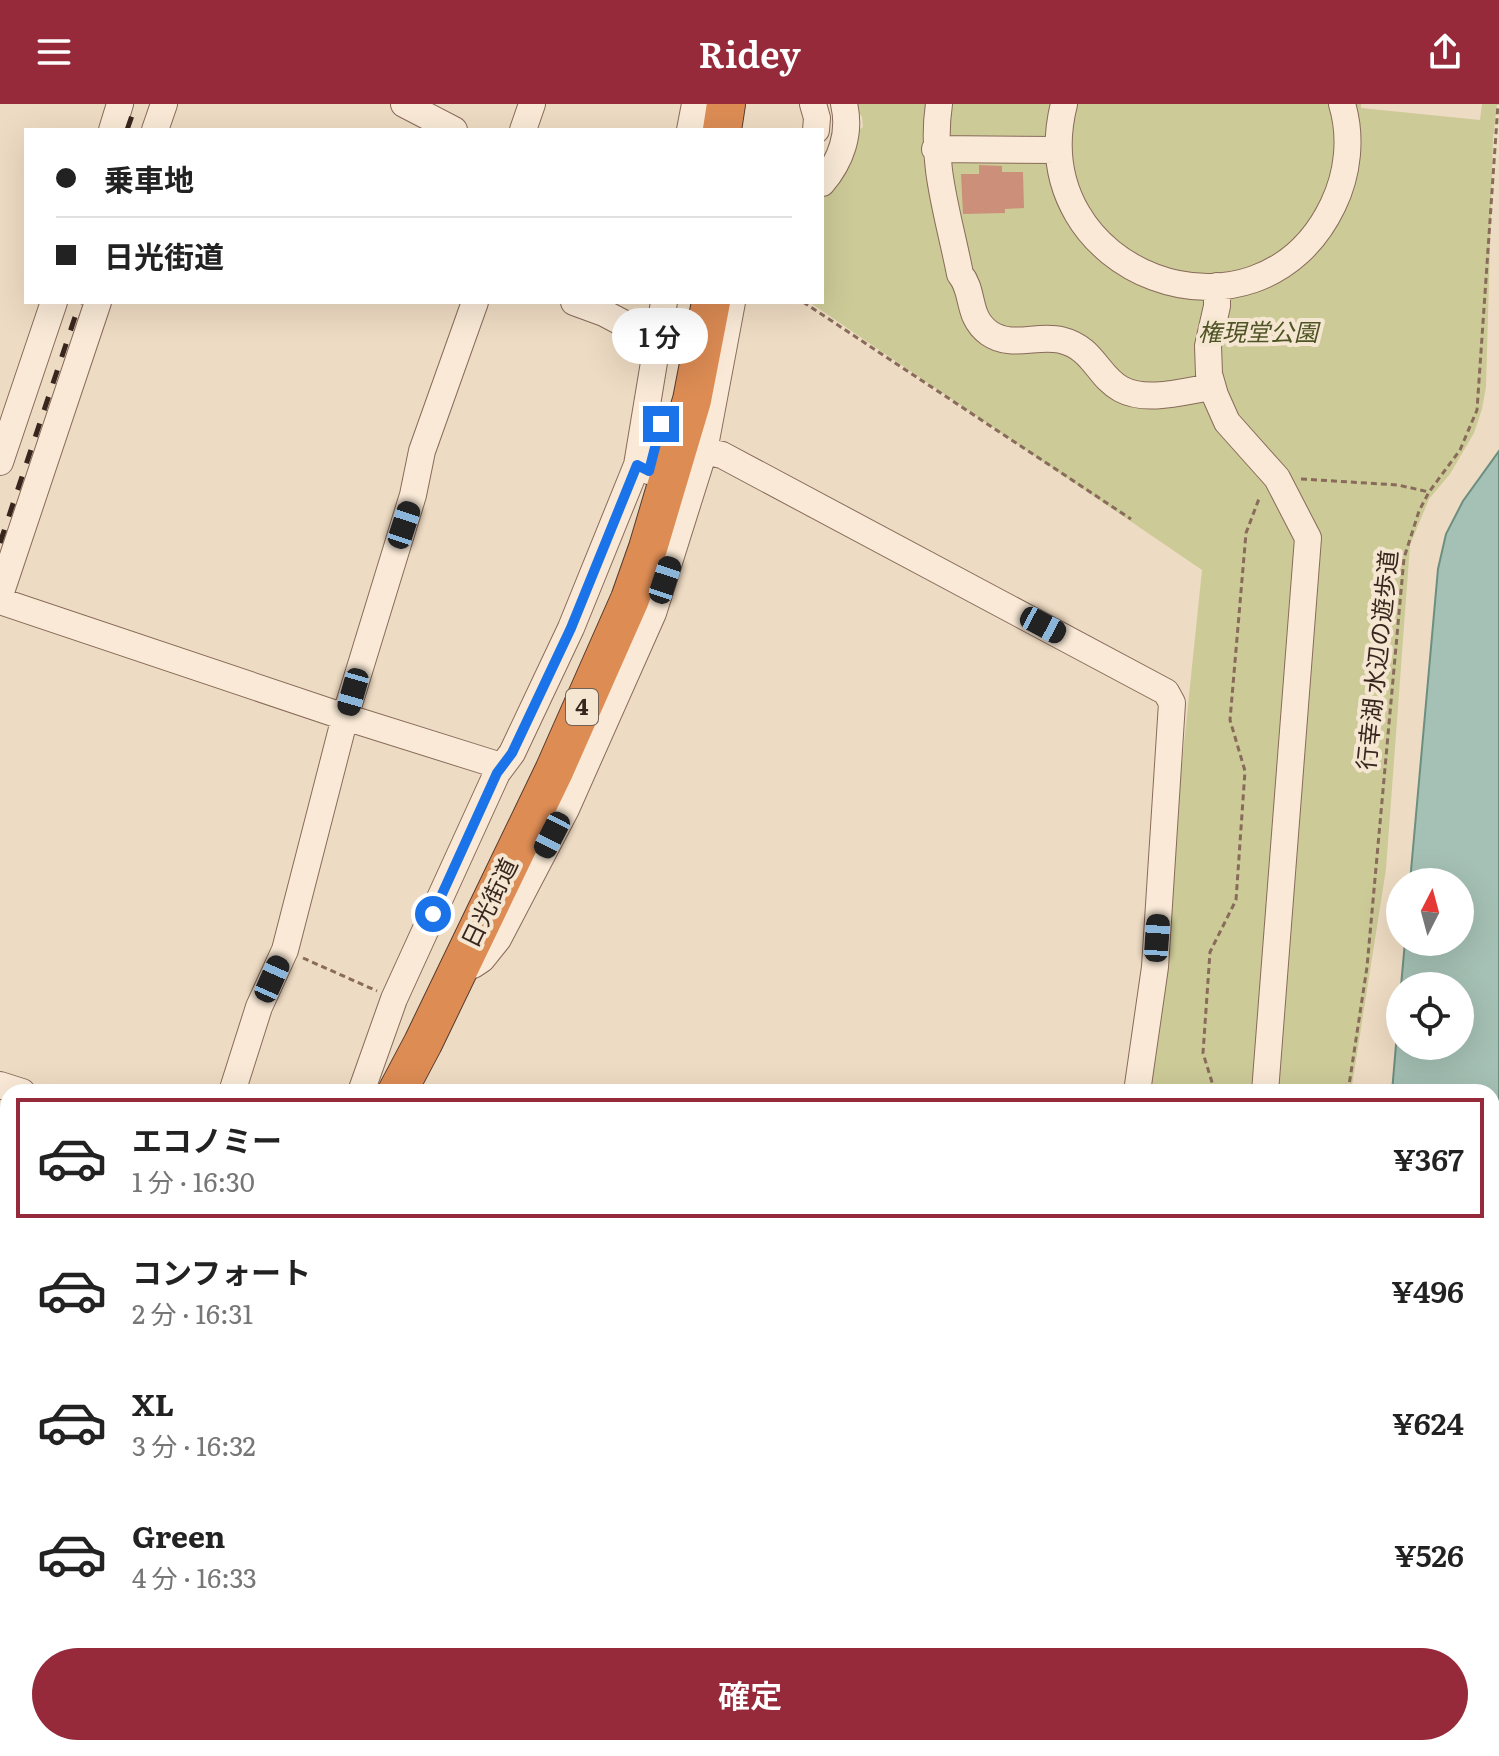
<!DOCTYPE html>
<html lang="ja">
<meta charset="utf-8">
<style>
:root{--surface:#fff;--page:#f6f6f6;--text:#222;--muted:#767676;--line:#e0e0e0;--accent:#962a3b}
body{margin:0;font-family:Literata,"Noto Sans JP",serif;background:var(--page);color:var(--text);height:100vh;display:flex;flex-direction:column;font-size:30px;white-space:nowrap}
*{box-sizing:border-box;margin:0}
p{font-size:26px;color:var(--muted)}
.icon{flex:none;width:44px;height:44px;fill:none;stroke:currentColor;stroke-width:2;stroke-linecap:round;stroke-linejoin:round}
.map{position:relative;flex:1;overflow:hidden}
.details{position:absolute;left:0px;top:980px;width:1500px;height:672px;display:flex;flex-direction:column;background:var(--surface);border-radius:24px 24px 0 0;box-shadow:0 8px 32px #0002}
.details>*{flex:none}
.banner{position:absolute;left:24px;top:24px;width:800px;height:176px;border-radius:0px;box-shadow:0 8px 32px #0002;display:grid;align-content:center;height:176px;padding:0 32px;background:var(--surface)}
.needle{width:52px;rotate:6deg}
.tools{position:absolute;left:1386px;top:764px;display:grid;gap:16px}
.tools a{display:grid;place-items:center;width:88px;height:88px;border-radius:50%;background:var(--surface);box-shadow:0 8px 32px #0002;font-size:40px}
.end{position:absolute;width:36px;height:36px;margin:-18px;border:10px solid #1a73e8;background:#fff;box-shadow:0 0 0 4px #fff}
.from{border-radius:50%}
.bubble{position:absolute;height:56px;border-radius:28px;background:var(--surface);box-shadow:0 8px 32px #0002;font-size:26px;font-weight:600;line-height:56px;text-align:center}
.car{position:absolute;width:24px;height:48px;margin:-24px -12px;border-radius:10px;box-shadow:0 0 6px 2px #0007;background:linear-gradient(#222 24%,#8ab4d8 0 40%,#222 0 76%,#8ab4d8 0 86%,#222 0)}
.banner b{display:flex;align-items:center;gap:28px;height:76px;font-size:30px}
.banner b+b{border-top:2px solid var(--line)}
.banner i{width:20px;height:20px;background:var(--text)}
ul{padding:14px 0 0;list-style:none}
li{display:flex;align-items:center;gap:24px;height:120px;margin:0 16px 12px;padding:0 16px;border:4px solid transparent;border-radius:0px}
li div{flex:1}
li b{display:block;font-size:30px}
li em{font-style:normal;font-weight:600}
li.active{border-color:var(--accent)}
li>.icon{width:72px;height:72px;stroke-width:1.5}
.primary-button{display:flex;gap:16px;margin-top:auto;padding:16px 32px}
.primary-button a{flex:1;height:92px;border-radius:48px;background:var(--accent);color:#fff;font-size:32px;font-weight:600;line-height:92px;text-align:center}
header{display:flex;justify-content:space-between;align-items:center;height:104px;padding:0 32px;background:var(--accent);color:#fff;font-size:36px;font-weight:600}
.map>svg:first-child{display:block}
</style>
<header><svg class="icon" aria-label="menu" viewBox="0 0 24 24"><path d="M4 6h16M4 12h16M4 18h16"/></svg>Ridey<svg class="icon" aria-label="share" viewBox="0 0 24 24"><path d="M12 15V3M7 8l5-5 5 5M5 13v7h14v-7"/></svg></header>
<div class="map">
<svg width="1499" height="1652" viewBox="0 0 1499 1652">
<rect width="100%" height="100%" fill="#eedbc3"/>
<path fill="#ccca97" d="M853,0H1361V4L1480,16L1482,0H1497L1493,35L1486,283L1482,305L1474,329L1450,370L1429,395L1410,441L1386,765L1351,988H1148L1202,466L809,198H822V89L856,28L863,23L862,13Z
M825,1644H1289L1287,1652H823Z"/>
<path fill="#a5c0b4" stroke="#6c8f81" stroke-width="2" d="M1499,347V1652H1335L1337,1644H1492V988H1392L1400,894V942H1460V882H1401L1405,838H1460V778H1410L1438,465L1446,430L1463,397Z
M0,1269L8,1279V1497L0,1488Z
M126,1644H310L317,1652H133Z"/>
<path fill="#cc8f79" d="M979,61L1002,62V68H1023L1024,104L1005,105V109L963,110L961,70H979Z"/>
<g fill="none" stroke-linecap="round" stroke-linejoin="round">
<g stroke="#886b5a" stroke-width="28">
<path id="minor" d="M404,0L454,26
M813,0L817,14L816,26
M939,0C930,59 949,113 960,170C975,188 966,212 989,229C1012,245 1037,230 1061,236C1094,244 1097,272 1121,285C1147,299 1185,287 1212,283
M1064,0C1021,170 1258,258 1333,101C1348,70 1352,33 1342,0
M112,26L120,0
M155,26L164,0
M523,26L532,0
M690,26L695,0
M935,45L1058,46
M822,79C841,57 851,29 844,0
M1217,182V202L1208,242L1209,270L1215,291L1227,318L1277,374L1308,434L1265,988
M574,198L604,209L657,237
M704,347L722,351L1166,588L1172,599L1155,863L1137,988
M0,358L54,198
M649,367L637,361L664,198
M0,491L98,198
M0,497L345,613L501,662
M461,862L473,861L482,855L498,835L566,705L653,509L704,347L732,198
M0,981L22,988
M232,988L259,903L285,846L345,613L413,391L422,347L475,198
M361,988L394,895L497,669L512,649L571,524L637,361
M406,1644L413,1652
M542,1652L545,1644
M892,1652L896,1644
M969,1652L970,1644"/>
</g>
<g stroke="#553b2e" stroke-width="40">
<path id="highway" d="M722,26L726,0
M397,988L423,939L554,667L630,495L648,444L692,296L711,198
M122,1652L126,1644"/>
</g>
<path stroke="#886b5a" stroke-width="3" stroke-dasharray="6 4" stroke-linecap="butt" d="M803,198L1131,415
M1301,375L1398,381L1429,388
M303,854L377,887
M1215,988L1203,949L1210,848L1236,796L1245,667L1230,616L1246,429L1260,392
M1348,988L1367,863L1404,454L1419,407L1429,388L1460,346L1477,306L1498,0
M1102,1644V1652
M1283,1652L1286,1644"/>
<use href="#minor" stroke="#f9e9d6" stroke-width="26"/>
<use href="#highway" stroke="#dd8c54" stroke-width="38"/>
<path stroke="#38261e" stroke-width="5" stroke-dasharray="14 14" stroke-linecap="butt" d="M127,26L136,0
M0,439L80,198"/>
</g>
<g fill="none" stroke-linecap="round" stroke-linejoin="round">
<path stroke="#1a73e8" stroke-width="10" d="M433,810L497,669L512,649L571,524L637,361L649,367L661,320"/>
</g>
<g text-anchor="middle" stroke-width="8" stroke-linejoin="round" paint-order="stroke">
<rect fill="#f5e6d2" stroke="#716054" stroke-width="2" x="566" y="585" width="32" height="36" rx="6"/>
<g font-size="22" font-weight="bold" fill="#38261e">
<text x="582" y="611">4</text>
</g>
<g font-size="24" font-style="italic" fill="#4f5424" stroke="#f5e6d2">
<text x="1258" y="237">権現堂公園</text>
</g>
<g font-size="24" fill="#38261e" stroke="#f5e6d2">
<text transform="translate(1378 556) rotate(-84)" y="8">行幸湖 水辺の遊歩道</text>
<text transform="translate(490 799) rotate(-64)" y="8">日光街道</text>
</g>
</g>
</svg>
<div class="tools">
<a><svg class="needle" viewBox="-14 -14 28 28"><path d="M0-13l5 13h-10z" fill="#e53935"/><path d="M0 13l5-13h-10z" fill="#767676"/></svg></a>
<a><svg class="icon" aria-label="locate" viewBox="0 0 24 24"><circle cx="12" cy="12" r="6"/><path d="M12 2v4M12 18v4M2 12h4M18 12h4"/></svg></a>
</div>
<i class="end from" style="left:433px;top:810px"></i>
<i class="end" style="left:661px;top:320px"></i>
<div class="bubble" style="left:612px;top:204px;width:96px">1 分</div>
<i class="car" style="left:404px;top:421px;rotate:18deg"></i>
<i class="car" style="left:665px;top:476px;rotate:18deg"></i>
<i class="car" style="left:1043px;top:521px;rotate:118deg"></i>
<i class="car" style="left:353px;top:588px;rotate:196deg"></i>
<i class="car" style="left:552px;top:731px;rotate:207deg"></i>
<i class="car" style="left:1157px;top:834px;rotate:4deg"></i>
<i class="car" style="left:272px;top:875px;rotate:24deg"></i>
<div class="banner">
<b><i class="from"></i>乗車地</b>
<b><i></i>日光街道</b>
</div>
<section class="details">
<ul>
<li class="active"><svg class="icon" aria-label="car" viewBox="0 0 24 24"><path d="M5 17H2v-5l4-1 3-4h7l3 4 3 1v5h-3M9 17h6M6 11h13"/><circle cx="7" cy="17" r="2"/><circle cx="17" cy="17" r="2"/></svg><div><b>エコノミー</b><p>1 分 · 16:30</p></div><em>¥367</em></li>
<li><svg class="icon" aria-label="car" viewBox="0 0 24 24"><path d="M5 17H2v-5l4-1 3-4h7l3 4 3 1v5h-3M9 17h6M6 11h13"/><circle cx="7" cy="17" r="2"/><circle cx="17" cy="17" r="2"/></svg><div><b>コンフォート</b><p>2 分 · 16:31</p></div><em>¥496</em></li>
<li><svg class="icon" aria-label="car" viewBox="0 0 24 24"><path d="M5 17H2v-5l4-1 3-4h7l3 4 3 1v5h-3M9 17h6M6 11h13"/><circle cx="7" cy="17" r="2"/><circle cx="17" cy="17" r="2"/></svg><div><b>XL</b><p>3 分 · 16:32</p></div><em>¥624</em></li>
<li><svg class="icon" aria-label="car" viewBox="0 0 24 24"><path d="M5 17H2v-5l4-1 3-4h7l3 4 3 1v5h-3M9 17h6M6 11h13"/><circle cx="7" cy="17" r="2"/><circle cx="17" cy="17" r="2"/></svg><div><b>Green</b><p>4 分 · 16:33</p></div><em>¥526</em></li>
</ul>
<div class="primary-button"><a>確定</a></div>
</section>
</div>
